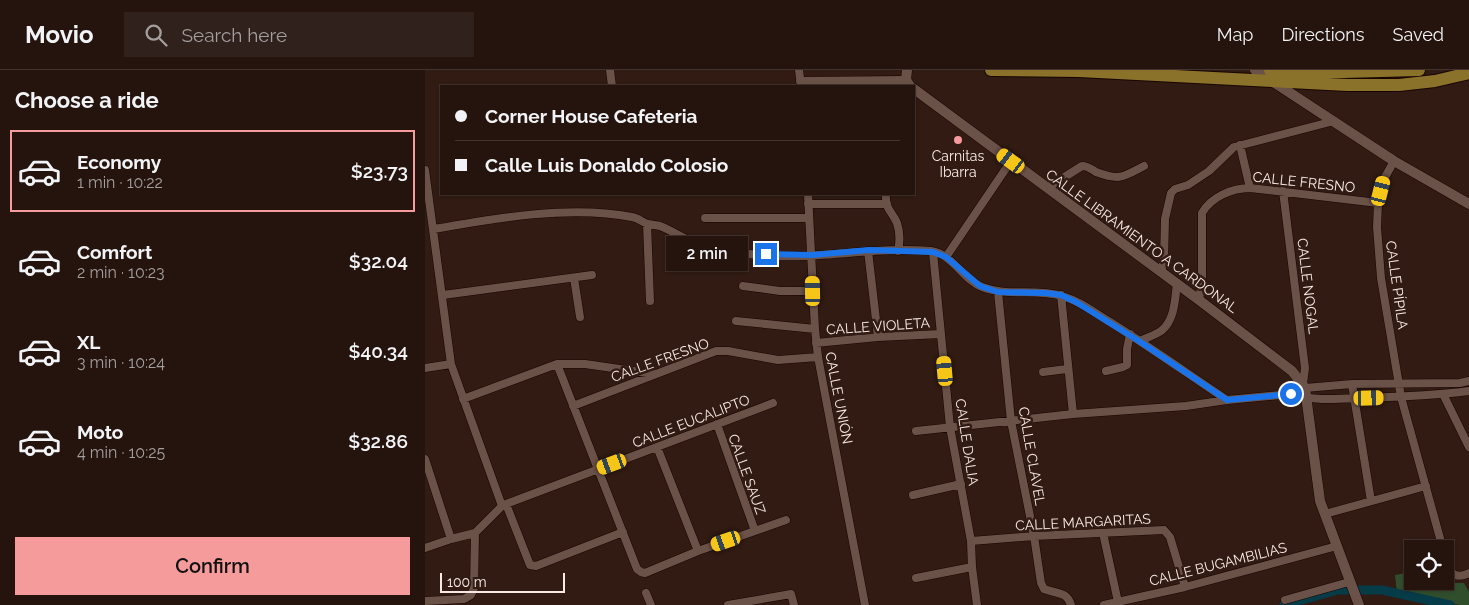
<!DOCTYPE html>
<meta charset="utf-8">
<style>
:root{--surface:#25140e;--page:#31211c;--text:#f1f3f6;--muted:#a39e9e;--line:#42332e;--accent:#f59b9c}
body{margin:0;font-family:Raleway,sans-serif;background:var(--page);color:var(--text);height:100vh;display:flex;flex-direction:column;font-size:19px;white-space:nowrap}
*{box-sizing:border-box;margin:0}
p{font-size:16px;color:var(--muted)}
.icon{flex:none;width:28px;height:28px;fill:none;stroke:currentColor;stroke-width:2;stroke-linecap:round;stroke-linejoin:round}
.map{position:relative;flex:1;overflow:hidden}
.drawer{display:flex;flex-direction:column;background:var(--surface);width:425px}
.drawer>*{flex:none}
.guide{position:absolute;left:15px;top:15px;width:475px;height:110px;border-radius:0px;box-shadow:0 1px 4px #0004,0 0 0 1px var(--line);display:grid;align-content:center;height:110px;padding:0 15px;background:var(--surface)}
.tools{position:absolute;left:979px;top:470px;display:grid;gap:10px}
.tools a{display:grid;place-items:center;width:50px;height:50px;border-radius:0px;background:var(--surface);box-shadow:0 1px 4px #0004,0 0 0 1px var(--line);font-size:25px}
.scale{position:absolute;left:15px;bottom:12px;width:125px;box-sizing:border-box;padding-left:5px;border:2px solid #f9e9e4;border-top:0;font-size:14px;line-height:18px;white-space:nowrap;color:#f9e9e4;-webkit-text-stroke:4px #311b13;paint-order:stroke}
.end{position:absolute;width:22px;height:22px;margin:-11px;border:6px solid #1a73e8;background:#fff;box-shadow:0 0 0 2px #fff}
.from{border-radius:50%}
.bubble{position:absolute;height:35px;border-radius:0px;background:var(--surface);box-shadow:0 1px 4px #0004,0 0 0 1px var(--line);font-size:16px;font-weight:600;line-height:35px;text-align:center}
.car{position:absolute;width:15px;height:30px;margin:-15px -8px;border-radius:6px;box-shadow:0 0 4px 1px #0007;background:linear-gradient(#f5c518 24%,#345 0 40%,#f5c518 0 76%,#345 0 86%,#f5c518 0)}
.guide b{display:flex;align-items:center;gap:18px;height:48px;font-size:19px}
.guide b+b{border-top:1px solid var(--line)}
.guide i{width:12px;height:12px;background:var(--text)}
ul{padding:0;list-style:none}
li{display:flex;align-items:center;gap:15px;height:82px;margin:0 10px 8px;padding:0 5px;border:2px solid transparent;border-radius:0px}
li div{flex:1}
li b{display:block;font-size:19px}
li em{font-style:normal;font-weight:600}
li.on{border-color:var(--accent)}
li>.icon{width:45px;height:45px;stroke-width:1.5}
h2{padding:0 15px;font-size:22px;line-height:60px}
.button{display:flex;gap:10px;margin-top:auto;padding:10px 15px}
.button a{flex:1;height:58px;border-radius:0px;background:var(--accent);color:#111;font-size:20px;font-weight:600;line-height:58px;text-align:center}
header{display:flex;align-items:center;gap:30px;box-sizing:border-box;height:70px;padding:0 25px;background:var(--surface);border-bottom:1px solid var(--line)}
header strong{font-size:24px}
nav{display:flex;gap:28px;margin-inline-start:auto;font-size:18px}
.search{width:350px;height:45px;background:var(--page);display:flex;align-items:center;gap:12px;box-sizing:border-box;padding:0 18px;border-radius:0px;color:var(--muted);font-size:19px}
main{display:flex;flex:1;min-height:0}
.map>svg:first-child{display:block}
</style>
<header>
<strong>Movio</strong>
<div class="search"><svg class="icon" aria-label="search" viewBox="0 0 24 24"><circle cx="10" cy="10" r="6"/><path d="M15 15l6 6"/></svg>Search here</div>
<nav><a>Map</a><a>Directions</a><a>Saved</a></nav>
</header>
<main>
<section class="drawer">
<h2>Choose a ride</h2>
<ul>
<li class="on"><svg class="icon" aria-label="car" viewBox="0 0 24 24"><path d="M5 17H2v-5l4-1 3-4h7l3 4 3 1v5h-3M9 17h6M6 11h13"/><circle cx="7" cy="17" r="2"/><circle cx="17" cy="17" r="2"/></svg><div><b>Economy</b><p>1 min · 10:22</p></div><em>$23.73</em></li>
<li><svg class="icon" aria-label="car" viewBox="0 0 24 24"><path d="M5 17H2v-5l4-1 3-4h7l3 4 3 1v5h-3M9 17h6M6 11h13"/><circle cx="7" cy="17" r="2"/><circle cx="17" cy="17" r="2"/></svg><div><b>Comfort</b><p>2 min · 10:23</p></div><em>$32.04</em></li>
<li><svg class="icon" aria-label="car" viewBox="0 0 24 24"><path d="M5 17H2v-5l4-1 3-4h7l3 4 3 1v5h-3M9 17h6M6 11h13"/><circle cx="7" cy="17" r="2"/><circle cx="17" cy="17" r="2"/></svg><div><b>XL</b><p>3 min · 10:24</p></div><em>$40.34</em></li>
<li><svg class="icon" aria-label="car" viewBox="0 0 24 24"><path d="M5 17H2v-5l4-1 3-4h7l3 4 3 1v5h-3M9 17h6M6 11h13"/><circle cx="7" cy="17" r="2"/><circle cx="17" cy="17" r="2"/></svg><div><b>Moto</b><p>4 min · 10:25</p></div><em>$32.86</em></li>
</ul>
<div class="button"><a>Confirm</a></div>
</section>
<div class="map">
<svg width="1044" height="535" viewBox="0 0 1044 535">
<rect width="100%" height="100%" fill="#311b13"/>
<path fill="#304e2c" d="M1020,499L1030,513H1039L1044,522V535H1035L972,523L970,505L987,502L988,511H1020Z"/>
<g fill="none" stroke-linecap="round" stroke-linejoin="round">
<path stroke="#063b48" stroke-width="9" d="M859,535L913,520H957L1025,535"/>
<g stroke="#180502" stroke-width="9">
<path id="minor" d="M185,0L187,16
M374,0L376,16
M375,11L481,10
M815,75L825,118
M969,91L959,109L953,133L952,157L956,208L976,327L1018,479
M0,100L26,294L77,436
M622,118L657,96C663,96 666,99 671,102C695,111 698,107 719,96
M858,121L880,298L878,314
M383,124L390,259L393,287L440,535
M461,124C460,140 467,141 472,153C475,162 475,172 473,181
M383,134H462
M280,148H384
M222,154L225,231
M9,159C70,148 146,135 207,147C213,148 217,152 223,154C227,155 231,155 235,156C246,160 255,167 266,171C284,177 305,181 324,184C382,192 446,176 506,181C528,184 538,210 557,217C583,227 611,218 637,226C655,231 670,243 685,252C725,277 763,304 802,330
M443,181L453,267
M508,182L525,357L546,471L547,497L552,535
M521,187L586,91
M736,201L739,191L740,149L746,123L750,119L763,115L784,101L809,77L909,51
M149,208L155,247
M318,216L355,221H388
M573,222L586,351L609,466L616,513L619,519C631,524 642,521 646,535
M18,225L167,205
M636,225L648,344
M774,230L777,211V143C786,127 807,118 825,118L953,133
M311,251L390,259
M715,271C721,268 730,265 736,261C750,250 750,229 752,213
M391,273L453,267L516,264
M132,294L212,499L216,502L220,503L273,481L361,450
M0,298L26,294
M681,301L698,297L702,295V279L705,264
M618,302L642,299
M927,314L946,431
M866,324C889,331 912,329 935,328C972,327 1008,326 1044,321
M1018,324L1044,377
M38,329L132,294H160L229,304
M148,336L291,281H303L353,290L393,287
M292,354L330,461
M491,361L648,344L761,336L802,330L866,324L880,318L927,314L1035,313L1044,311
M232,377L273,481
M0,389L26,469
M488,425L536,414
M81,434L105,495L111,496L198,462
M900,444L1001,416
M678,463L693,532
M546,471L609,466L739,460L745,467L760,517
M0,478L26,469L50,463L77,436L81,434L348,333
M1020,486C1024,500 1027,511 1044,503
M491,508L547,497
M221,523L226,535
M860,530L924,512
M0,531L39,529L46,525L49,518L50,463
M303,535L366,524L369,535
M679,535L760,517L912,476"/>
</g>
<g stroke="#180502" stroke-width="11">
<path id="tertiary" d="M482,0L481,10L485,16
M830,0L969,91L1044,134
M489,19L774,230L867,301L880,318L895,431L934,535"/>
</g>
<g stroke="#180502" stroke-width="14">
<path id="primary" d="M566,0L654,1L922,15H974L1010,11L1044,3
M845,0L919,2L994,0"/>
</g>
<use href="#minor" stroke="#6b5248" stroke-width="8"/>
<use href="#tertiary" stroke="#6b5248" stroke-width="10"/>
<use href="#primary" stroke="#8b722b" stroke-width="12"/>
</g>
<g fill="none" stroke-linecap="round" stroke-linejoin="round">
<path stroke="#1a73e8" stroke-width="6" d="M341,184L387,185L444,180L508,182L521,187L555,216L573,222L621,223L636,225L651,232L714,271L802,330L866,324"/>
</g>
<circle fill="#f59b9c" stroke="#311b13" stroke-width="2" cx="533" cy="70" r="5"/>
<g text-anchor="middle" stroke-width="5" stroke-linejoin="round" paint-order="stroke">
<g font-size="14" fill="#f9e9e4" stroke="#311b13">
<text x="533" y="91">Carnitas<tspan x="533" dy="16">Ibarra</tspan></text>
</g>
<g font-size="14" fill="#f9e9e4" stroke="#311b13">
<text transform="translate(879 112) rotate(6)" y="5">CALLE FRESNO</text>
<text transform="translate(717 171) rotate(36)" y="5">CALLE LIBRAMIENTO A CARDONAL</text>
<text transform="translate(972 215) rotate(82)" y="5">CALLE PÍPILA</text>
<text transform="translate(883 216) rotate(83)" y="5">CALLE NOGAL</text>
<text transform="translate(453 256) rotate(-4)" y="5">CALLE VIOLETA</text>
<text transform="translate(235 290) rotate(-20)" y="5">CALLE FRESNO</text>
<text transform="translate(414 328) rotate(79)" y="5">CALLE UNIÓN</text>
<text transform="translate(266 351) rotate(-21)" y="5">CALLE EUCALIPTO</text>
<text transform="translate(542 372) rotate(81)" y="5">CALLE DALIA</text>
<text transform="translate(607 386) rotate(80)" y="5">CALLE CLAVEL</text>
<text transform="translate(322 404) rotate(70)" y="5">CALLE SAUZ</text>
<text transform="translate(658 452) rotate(-3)" y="5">CALLE MARGARITAS</text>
<text transform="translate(793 494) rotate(-14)" y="5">CALLE BUGAMBILIAS</text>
</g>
</g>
</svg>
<div class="tools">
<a><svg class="icon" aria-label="locate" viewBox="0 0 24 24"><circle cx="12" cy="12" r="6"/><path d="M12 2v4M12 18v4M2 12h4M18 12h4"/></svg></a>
</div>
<div class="scale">100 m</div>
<i class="end from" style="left:866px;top:324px"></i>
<i class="end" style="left:341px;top:184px"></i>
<div class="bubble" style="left:241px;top:166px;width:82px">2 min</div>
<i class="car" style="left:586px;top:91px;rotate:306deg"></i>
<i class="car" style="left:956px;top:121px;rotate:14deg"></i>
<i class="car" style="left:388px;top:221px;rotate:359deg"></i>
<i class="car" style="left:520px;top:301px;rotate:355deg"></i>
<i class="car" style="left:944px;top:328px;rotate:89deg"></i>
<i class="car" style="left:187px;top:394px;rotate:250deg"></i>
<i class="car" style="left:301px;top:471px;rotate:251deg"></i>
<div class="guide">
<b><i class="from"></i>Corner House Cafeteria</b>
<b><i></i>Calle Luis Donaldo Colosio</b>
</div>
</div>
</main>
